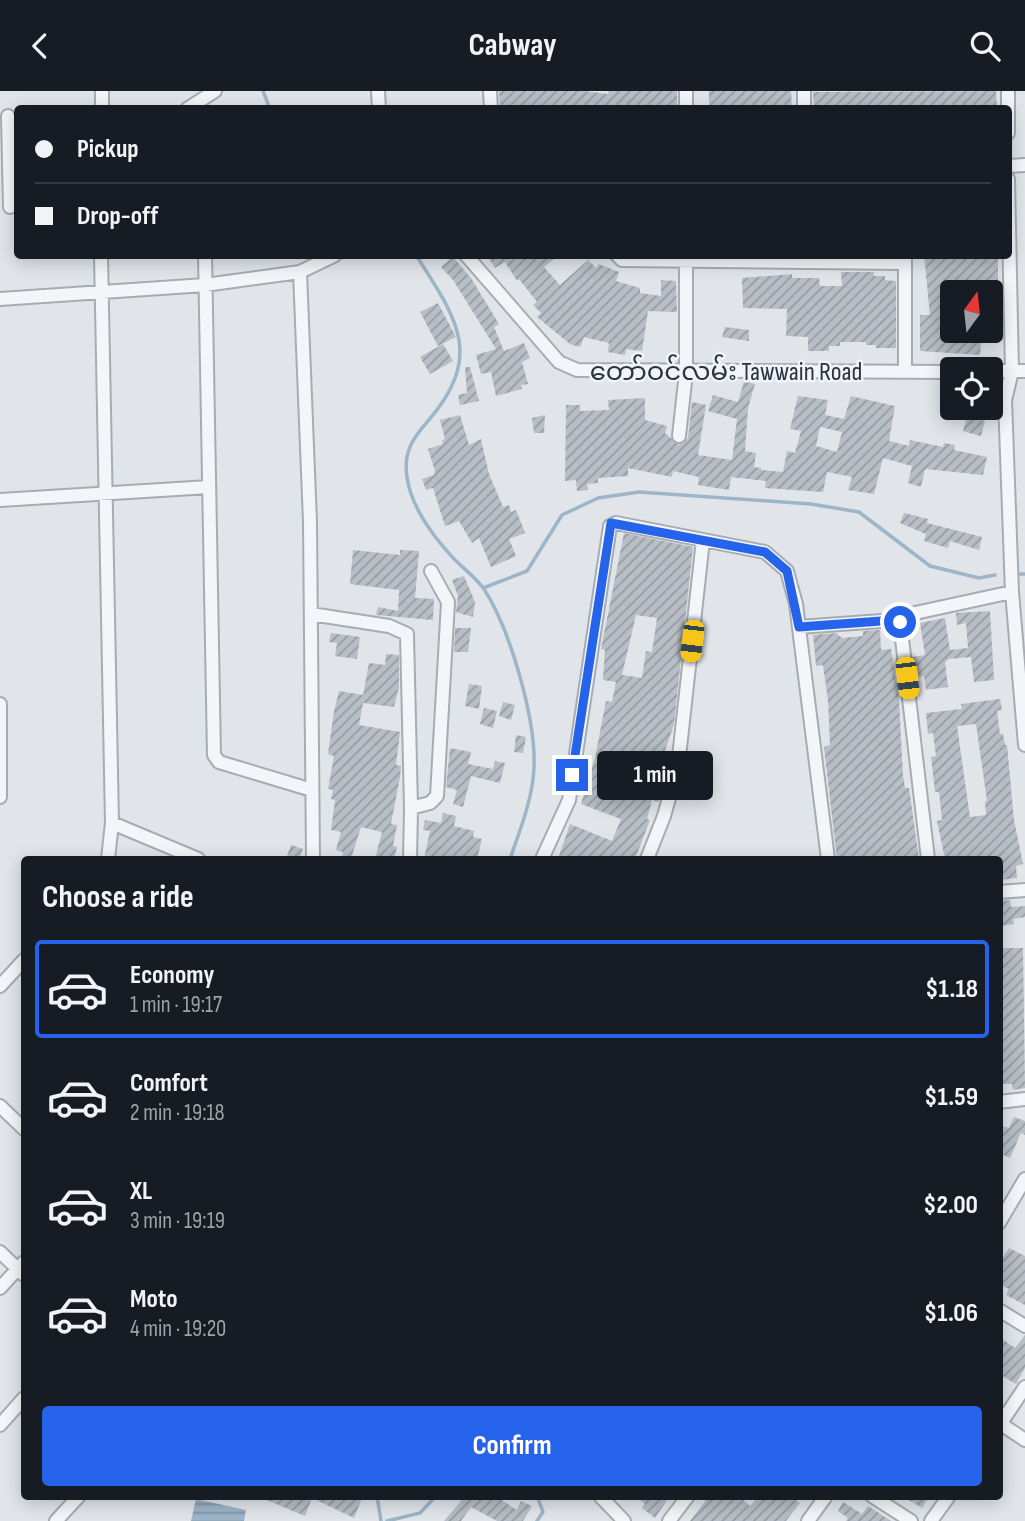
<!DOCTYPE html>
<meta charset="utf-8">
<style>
:root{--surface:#171b24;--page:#20242c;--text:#f1f3f6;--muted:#9ea1a6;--line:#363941;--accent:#2563eb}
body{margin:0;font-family:"Sofia Sans Condensed","Noto Sans Myanmar",sans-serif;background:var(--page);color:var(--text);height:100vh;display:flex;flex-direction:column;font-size:26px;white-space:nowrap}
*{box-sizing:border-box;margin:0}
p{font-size:23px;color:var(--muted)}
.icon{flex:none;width:38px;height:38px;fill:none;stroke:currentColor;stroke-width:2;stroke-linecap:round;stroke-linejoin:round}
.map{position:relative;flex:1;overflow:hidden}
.sheet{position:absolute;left:21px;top:765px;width:982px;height:644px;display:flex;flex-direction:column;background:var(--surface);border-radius:7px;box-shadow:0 4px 18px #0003}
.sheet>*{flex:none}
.guide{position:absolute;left:14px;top:14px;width:998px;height:154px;border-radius:7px;box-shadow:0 4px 18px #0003;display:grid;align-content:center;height:154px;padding:0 21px;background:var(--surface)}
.needle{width:46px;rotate:15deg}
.fabs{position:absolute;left:940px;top:189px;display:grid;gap:14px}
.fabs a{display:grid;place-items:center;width:63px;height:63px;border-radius:7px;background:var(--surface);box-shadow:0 4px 18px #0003;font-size:35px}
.end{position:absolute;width:32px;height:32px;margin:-16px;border:9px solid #2563eb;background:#fff;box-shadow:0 0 0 4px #fff}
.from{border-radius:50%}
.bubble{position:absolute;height:49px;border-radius:7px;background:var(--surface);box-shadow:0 4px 18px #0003;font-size:23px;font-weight:700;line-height:49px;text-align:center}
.car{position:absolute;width:21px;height:42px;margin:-21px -10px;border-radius:9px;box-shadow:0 0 5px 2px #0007;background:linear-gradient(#f5c518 24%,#345 0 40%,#f5c518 0 76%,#345 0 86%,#f5c518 0)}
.guide b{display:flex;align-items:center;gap:24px;height:66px;font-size:26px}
.guide b+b{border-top:2px solid var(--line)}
.guide i{width:18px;height:18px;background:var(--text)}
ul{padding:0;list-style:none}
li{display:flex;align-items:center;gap:21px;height:98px;margin:0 14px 10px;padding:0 7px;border:4px solid transparent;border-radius:7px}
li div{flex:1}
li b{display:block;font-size:26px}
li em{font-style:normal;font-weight:700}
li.active{border-color:var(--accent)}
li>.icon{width:63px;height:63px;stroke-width:1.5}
h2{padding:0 21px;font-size:32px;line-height:84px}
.button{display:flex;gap:14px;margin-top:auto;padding:14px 21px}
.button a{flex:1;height:80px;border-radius:7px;background:var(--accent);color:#fff;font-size:28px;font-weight:700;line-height:80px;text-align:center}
header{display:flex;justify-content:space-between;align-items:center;height:91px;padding:0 21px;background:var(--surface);font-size:32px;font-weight:700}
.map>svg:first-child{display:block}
</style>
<header><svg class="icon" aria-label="back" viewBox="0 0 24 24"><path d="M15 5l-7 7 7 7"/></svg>Cabway<svg class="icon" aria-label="search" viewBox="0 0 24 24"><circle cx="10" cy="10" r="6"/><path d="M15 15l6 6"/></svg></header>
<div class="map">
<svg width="1025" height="1430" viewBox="0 0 1025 1430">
<defs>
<pattern id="water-rules" width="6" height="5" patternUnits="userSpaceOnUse" patternTransform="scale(1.75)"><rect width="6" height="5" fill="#9cb5c9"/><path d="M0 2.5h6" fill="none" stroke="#7f94a5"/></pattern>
<pattern id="building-hatch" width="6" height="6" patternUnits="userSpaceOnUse" patternTransform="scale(1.75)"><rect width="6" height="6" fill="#b8bec6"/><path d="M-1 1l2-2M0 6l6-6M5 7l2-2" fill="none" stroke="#969ba2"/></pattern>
</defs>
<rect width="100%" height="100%" fill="#e1e5e9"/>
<path fill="url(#water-rules)" d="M196,1408L246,1419L244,1430H191Z"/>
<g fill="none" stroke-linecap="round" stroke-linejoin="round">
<path stroke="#9cb5c9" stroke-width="3.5" d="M263,0L270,18
M416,164C456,227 485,264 428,330C413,347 403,361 407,386C410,412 430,441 447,460C458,474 474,484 484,498C510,538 536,628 534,676C533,707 520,739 510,768
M1018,483H1025
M483,497L527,480L562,424L598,407L639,401L811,413L859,421L930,475L979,487L995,484
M377,1405L381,1430
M387,1430L420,1422L436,1405
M537,1430L543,1421L537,1405"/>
</g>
<path fill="url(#building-hatch)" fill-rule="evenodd" d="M499,0H585L608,3L609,0H677V18H500Z
M709,0H791L792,18H709Z
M996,0L997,18H972V14H949V18H814L813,1Z
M487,164H559L544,176L560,194L588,169L596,177L599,173L619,181L616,190L640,197V202L661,205V189L676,190L677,221L648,220L642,260L626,258L625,264L608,261L609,252L584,246L580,256L570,253L537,226L541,222L533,214L537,211L519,188L517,190L505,171L495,177Z
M924,164H998V201H968V194H950L952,240H982L980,264L920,260V224H930Z
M453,166L471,187L499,233L494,236L504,260L524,252L530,267L522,271L528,293L521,294L522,298L496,305L491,281L481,283L476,264L496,258L453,189L441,176Z
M841,181H874V185H885V189L896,190V257H876V254H866V251H840V255H829V260H808V246L786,245L787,218L743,217L742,187L792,183V187H819L820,195H842Z
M438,212L456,246L438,255L420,221Z
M725,236L749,239V250L722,246Z
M443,253L453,270L430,283L420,266Z
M465,276H470L479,310L460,314L458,304L467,302Z
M744,290L755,293L748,317L745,360L756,362L754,376L761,377V379L783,381L787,360L795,362L801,340L790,338L798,305L828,309L825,324L844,328L851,305L895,315L889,350L909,355L910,349L943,356L944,352L955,354L954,359L987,366L983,384L925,378L921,396L908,392L912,375L883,367L874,403L848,399L852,386L827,381L823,401L765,397L766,390L731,386L729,399L698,394L699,386L673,380L672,386L628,377V385L598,387V392L587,393L588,399L577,400L576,389L565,390L566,314H580V320L609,319L608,309L645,307V329L667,335L665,342L679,354L688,347L692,311L706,314L698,364L732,369L737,328L708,320L713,304L738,311ZM820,336L842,341L837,361L816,355Z
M460,324L469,354L481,348L489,383L503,416L509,414L511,421L516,419L525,442L509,448L516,465L491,476L479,447L472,452L459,430L445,435L433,397L426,399L422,388L434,384L435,380L428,358L443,353L442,349L445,348L440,329Z
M545,324L544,342H534L532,327Z
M967,325L985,330L981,345L963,340Z
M904,422L928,428L927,432L982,446L979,459L950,450L948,457L924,450L926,443L900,432Z
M624,442L693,456L674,633L662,669L670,670L669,673L659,711L652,709L647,728L650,729L635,768H558L570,733L612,750L621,728L581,713L595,667L606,610L612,611L616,591L603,589L605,559L601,558ZM636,524L657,527L652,561L646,560L642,587L622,584Z
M353,459L400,464V459L419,460L415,507L434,508L433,529L376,524L378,516L398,520L399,499L350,493Z
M464,485L475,511L473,526L456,521L458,505L452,489Z
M990,520L994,589L974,591L971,566L949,568L945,571L948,596L926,599L924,585L919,586L913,566L925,564L920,532L945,527L950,559L968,557L966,532L957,534L956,522Z
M455,537H471L468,561H454Z
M880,539L881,559L891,558L896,591H898L903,685L905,697H909L919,768H837L824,656L830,654L828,610L823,574L816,575L813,544L836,542L842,547L863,545V540Z
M331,542L360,546L357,568L335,565L337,552L329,551Z
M386,563L399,564V596L394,616L363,612L359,634L400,641L396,674L401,675L400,686L391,733L397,734L393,755L397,756L394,768H375L382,741L361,736L351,768L342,766L343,761L336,759L341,741L331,739L335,709L331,708L333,699L328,698L334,665L328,663L334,620L339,600L363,604L369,572L385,574Z
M469,593L482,595L479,618L465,615Z
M1000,608L1002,619L997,620L1000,643H1003L1005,654H1007L1014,729L1023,773L1016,775L1017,787L999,789V768H945L937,730L942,729L939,701H935L931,666L936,665L933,642L928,643L926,622L962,618L961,613ZM976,633L987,710H985L986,724L970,726L957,635Z
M503,611L515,614L511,629L499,625Z
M484,617L497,620L493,637L480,633Z
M516,644L526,646L523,662L514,661Z
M450,657L471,661L468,673L493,678L495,670L505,672L500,692L471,685L463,716L453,713L457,699L446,696Z
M443,722L456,725L454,735L474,740L473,746L482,748L477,768H424L430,740L423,739L425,729L441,732Z
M291,754L303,758L299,768H286Z
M1010,809L1011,816L1025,815V826L1013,828L1014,833L999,835V810Z
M999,857H1023L1025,997L1013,999L1012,993H999Z
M1014,1026L1025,1030V1044L1021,1042L1010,1067L999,1062V1034L1009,1037Z
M1009,1157L1025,1165V1214L1006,1204L1009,1198L999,1193V1172Z
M1025,1244V1277L1016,1293L999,1283V1246L1015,1257Z
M257,1405H363L354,1427L312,1407L305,1425Z
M454,1405H495L517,1419L521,1410L532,1415L523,1430H497L471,1416L461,1430H444L461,1410Z
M635,1405H670L655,1427L642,1417L645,1413Z
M709,1405H739L750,1415L759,1405H800L796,1409L800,1412L786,1430H690Z
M902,1405H929L922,1417Z
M843,1411L862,1423L868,1415L891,1430H846L848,1427L838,1420Z"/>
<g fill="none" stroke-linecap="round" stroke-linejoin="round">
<g stroke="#a6acb3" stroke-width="16">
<path id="street" d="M378,0L379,18
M490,0L491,18
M804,0V18
M102,18V0
M187,18L215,0
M686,18V0
M8,25L10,116
M1008,42V0
M1008,75L1025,74
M1008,88L1012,280L1005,309L1012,501L1025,654
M101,164L112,732L108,768
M205,164L214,664L219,671L312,699
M466,164L559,271L577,279L952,281
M617,164L622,169L905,172
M905,165V281
M300,181L310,431L313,768
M0,208L205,194L300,181L335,164
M990,280H1025
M679,345L686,282V165
M0,409L209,396
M311,523L389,535L407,543L411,717
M900,531L906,524L1012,501
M799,536L895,529L900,531L928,768
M0,613V706
M112,732L198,768
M410,768L411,717L430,712L437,705L448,511L431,480
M542,768L569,709L610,435L616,432L765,461L787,480L796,513L828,768
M647,768L664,725L678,675L703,449
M999,801L1025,799
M0,895L24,869
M999,1011L1025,1008
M0,1015L24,1038
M999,1132L1025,1088
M0,1161L24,1184
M0,1197L24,1171
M999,1219L1025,1235
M1001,1333L1025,1349
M0,1334L24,1307
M999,1335L1025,1296
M600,1405L624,1430
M872,1405L911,1430
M56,1430L79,1405
M669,1430L688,1405
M808,1430L826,1405
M931,1430L949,1405"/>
</g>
<use href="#street" stroke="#f3f5f8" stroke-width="12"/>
</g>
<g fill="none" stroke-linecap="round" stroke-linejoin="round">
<path stroke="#2563eb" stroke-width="9" d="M572,684L611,432L765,461L787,480L799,536L895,529L900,531"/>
</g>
<g text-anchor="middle" stroke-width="5" stroke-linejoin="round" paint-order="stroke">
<g font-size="26" fill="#293341" stroke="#f0f3f7">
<text x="726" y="289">တော်ဝင်လမ်း Tawwain Road</text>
</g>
</g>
</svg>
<div class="fabs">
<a><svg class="needle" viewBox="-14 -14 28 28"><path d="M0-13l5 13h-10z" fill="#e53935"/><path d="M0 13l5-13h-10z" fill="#9ea1a6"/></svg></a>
<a><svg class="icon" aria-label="locate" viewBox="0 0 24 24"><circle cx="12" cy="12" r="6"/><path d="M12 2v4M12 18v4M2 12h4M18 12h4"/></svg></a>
</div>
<i class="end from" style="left:900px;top:531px"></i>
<i class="end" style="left:572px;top:684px"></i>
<div class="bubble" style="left:597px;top:660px;width:116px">1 min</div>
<i class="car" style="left:692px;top:550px;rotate:187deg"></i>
<i class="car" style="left:907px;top:587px;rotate:173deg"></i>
<div class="guide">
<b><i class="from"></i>Pickup</b>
<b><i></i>Drop-off</b>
</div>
<section class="sheet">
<h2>Choose a ride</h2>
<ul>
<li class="active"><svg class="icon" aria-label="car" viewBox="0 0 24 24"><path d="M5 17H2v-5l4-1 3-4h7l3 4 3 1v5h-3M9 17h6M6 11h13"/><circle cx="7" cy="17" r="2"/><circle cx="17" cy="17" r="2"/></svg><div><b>Economy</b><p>1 min · 19:17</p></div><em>$1.18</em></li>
<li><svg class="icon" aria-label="car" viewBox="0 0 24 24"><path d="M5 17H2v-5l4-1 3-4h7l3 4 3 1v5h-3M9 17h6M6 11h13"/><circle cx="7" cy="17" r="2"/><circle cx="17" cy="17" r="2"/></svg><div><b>Comfort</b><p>2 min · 19:18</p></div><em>$1.59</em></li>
<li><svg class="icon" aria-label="car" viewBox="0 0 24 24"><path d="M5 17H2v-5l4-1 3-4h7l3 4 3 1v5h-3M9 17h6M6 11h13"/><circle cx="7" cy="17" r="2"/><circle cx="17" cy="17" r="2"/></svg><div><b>XL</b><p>3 min · 19:19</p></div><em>$2.00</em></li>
<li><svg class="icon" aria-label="car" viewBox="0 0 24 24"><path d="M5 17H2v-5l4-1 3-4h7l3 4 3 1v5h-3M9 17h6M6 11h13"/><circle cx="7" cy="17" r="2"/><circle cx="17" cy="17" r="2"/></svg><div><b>Moto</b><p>4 min · 19:20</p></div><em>$1.06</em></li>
</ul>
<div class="button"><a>Confirm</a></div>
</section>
</div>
